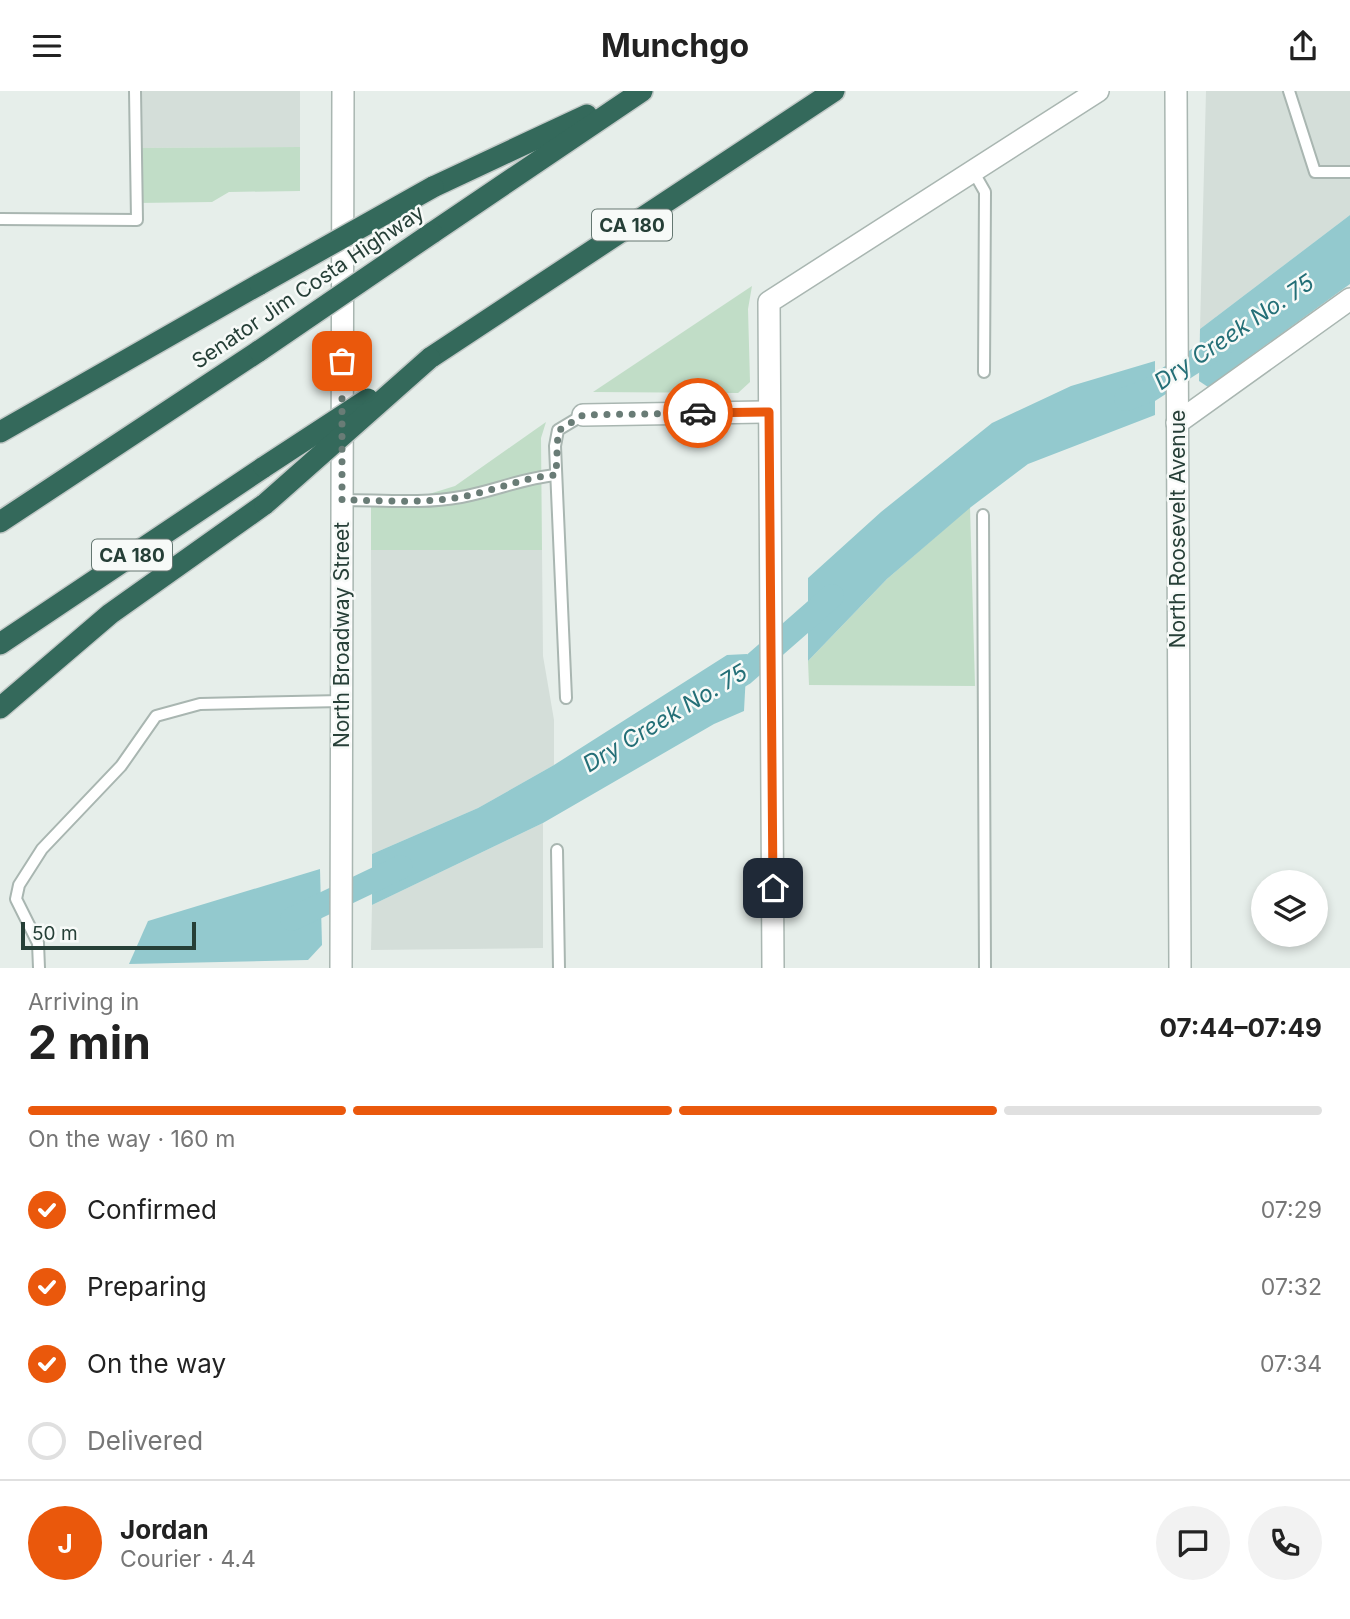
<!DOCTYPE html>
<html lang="en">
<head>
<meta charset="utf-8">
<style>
	:root { --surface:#fff; --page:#f2f2f2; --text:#222; --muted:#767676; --line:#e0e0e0; --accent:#ea580c }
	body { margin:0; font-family:Inter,sans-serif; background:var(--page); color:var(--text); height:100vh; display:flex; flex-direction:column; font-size:26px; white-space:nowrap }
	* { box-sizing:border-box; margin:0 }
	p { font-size:23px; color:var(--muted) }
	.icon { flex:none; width:38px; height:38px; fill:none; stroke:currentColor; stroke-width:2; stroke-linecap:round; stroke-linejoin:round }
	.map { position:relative; height:877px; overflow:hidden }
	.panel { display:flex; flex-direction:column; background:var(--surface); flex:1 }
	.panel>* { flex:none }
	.buttons { position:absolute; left:1251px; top:779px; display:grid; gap:14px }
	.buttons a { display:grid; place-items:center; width:77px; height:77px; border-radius:50%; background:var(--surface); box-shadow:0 4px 10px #0003; font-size:35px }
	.scale { position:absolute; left:21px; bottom:18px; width:175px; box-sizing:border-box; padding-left:7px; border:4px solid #263f37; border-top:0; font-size:19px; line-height:24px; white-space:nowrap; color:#263f37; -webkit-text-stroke:5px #f7faf8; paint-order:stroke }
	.pin { position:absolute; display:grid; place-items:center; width:60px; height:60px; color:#fff; margin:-30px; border-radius:14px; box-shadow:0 4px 10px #0006 }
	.courier { position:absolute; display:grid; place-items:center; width:70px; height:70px; margin:-35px; border:5px solid #ea580c; border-radius:50%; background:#fff; color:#222; box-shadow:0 2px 9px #0007 }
	.overview em { font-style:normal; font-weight:700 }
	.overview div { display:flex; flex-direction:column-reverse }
	.overview { display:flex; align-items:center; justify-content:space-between; height:119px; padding:0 28px }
	h1 { font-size:46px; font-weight:700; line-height:52px }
	.bar { display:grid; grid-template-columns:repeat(4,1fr); gap:10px 7px; align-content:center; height:84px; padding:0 28px }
	.bar i { height:9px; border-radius:5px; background:var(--line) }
	.bar .selected { background:var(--accent) }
	.bar p { grid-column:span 4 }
	.line { display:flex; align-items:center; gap:18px; padding:0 28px; border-top:2px solid var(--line) }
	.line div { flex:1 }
	.round { display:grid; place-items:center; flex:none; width:74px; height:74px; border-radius:37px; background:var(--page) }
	ol { padding:0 28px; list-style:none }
	li { display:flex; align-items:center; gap:21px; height:77px }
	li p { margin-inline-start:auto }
	li .icon { padding:7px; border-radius:50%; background:var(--accent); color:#fff; stroke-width:4 }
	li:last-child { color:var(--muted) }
	li i { width:38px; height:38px; border:4px solid var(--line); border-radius:50% }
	header { display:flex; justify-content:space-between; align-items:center; height:91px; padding:0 28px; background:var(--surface); font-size:32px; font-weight:700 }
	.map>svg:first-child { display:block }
	.built { fill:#d4ded9 }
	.green { fill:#c1ddc7 }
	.water { fill:#93c9ce }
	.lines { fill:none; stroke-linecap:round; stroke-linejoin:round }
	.canal { stroke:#93c9ce; stroke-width:24 }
	.service-casing { stroke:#a9b6b1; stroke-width:14 }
	.minor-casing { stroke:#a9b6b1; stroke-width:24 }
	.motorway-casing { stroke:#c2c9c7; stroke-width:24 }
	.service { stroke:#fff; stroke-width:10 }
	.minor { stroke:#fff; stroke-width:21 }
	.motorway { stroke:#34695b; stroke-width:21 }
	.motorway-bridge-casing { stroke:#c2c9c7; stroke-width:24; stroke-linecap:butt }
	.motorway-bridge { stroke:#34695b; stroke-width:21 }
	.done { stroke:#697c76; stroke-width:7; stroke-dasharray:0 12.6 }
	.route { stroke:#ea580c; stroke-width:9 }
	.labels { text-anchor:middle; stroke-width:5; stroke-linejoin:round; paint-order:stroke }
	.shield { fill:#f7faf8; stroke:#657771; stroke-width:2 }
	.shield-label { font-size:19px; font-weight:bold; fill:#263f37 }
	.street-label { font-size:21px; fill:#263f37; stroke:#f7faf8 }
	.water-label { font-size:23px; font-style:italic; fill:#246f77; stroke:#f7faf8 }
</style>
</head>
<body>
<header><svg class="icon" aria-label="menu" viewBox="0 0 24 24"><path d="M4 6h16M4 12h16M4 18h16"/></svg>Munchgo<svg class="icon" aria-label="share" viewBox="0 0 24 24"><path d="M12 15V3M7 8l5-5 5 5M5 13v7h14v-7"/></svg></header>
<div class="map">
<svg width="1350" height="877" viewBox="0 0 1350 877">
	<rect width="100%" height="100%" fill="#e6eeea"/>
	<!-- built -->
	<g class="built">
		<path d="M 137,0 L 300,0 L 300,56 L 137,57 Z"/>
		<path d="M 1206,0 L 1350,0 L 1350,124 L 1200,238 Z"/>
		<path d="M 371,459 L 542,459 L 543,565 L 554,629 L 554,674 L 478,717 L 372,763 Z"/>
		<path d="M 543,732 L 543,857 L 371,859 L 372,814 Z"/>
	</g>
	<!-- green -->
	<g class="green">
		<path d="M 300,56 L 300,100 L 229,101 L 212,111 L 137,112 L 137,57 Z"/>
		<path d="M 752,195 L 748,218 L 750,291 L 738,302 L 593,301 Z"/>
		<path d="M 546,331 L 541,347 L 542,459 L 371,459 L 371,404 L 429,403 L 455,395 Z"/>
		<path d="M 970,416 L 975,595 L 809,594 L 808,570 L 887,488 Z"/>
	</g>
	<!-- water -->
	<g class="water">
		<path d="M 1350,124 L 1350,193 L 1208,296 L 1199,290 L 1200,238 Z"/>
		<path d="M 1155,270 L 1155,324 L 1028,373 L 971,416 L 887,488 L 808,570 L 808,487 L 881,421 L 992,332 L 1071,295 Z"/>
		<path d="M 747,563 L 744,620 L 714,633 L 543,732 L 372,814 L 372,763 L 478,717 L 554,674 L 727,564 Z"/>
		<path d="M 320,778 L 322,854 L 308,869 L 129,873 L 148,830 Z"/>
	</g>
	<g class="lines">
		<!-- canal -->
		<g class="canal">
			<path d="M 1126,308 L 1150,299 L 1228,249"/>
			<path d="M 719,597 L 743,583 L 832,505"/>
			<path d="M 292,828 L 401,776"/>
		</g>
		<defs>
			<g id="service">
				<path d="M 1289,0 L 1315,81 L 1350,81"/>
				<path d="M 973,80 L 985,101 L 984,281"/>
				<path d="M 0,128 L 137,129 L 135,0"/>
				<path d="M 342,409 C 381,409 423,413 461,406 C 494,400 523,387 556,384"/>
				<path d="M 983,424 L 985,877"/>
				<path d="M 566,607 L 555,355 L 558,339 L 583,324"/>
				<path d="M 557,759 L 559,877"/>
				<path d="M 39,877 L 38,852 L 16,808 L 19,794 L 42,758 L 121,675 L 156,625 L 200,613 L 342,610"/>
			</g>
			<g id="minor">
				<path d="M 1176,0 L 1180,877"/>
				<path d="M 583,324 L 769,321"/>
				<path d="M 1177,332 L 1350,208"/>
				<path d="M 341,877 L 343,0"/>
				<path d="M 773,877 L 769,211 L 1098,0"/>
			</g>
			<g id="motorway">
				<path d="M 433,96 L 587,24"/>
				<path d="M 432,142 L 642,0"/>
				<path d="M 430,267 L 834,0"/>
				<path d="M 0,341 L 260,193"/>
				<path d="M 0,431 L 259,260"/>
				<path d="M 0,553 L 264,376"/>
				<path d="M 0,617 L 110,523 L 265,413"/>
			</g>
		</defs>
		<!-- service casing -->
		<use href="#service" class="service-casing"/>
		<!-- minor casing -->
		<use href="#minor" class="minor-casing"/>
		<!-- motorway casing -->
		<use href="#motorway" class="motorway-casing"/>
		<!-- service -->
		<use href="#service" class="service"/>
		<!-- minor -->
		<use href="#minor" class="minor"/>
		<!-- motorway -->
		<use href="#motorway" class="motorway"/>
		<defs>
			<g id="motorway-bridge">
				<path d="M 260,193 L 433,96"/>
				<path d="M 259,260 L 432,142"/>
				<path d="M 264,376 L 368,308"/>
				<path d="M 265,413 L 430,267"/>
			</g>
		</defs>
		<!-- motorway-bridge casing -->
		<use href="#motorway-bridge" class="motorway-bridge-casing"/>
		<!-- motorway-bridge -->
		<use href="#motorway-bridge" class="motorway-bridge"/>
	</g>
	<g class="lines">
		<!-- done -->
		<path class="done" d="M 342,270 L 342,409 C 381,409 423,413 461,406 C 494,400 523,386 556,384 L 558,340 L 583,324 L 698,322"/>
		<!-- route -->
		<path class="route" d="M 698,322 L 769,321 L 773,797"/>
	</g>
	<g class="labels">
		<!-- shield labels -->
		<g class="shield">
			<rect x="592" y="118.5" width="80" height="31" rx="5"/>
			<rect x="92" y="448.5" width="80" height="31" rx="5"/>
		</g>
		<g class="shield-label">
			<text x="632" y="141">CA 180</text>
			<text x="132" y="471">CA 180</text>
		</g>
		<!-- street labels -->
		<g class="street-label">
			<text transform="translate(308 196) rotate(-34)" y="7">Senator Jim Costa Highway</text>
			<text transform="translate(1178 438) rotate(-90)" y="7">North Roosevelt Avenue</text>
			<text transform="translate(342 544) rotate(-90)" y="7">North Broadway Street</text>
		</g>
		<!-- water labels -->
		<g class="water-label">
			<text transform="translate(1234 241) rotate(-34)" y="8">Dry Creek No. 75</text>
			<text transform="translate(665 627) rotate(-31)" y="8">Dry Creek No. 75</text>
		</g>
	</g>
</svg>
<div class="buttons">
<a><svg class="icon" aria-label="layers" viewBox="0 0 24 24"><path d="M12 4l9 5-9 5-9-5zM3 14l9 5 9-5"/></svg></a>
</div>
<div class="scale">50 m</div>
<div class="pin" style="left:342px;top:270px;background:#ea580c"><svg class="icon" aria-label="bag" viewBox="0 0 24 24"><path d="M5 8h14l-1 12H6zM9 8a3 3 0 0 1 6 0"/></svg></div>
<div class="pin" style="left:773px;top:797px;background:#1f2937"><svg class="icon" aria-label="home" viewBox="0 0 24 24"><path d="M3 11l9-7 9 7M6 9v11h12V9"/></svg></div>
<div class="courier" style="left:698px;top:322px"><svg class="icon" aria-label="car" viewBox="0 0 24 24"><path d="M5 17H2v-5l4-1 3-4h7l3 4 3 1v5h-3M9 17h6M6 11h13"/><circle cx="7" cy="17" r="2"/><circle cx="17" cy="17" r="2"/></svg></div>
</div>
<section class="panel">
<div class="overview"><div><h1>2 min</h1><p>Arriving in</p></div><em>07:44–07:49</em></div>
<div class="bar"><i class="selected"></i><i class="selected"></i><i class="selected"></i><i></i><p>On the way · 160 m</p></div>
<ol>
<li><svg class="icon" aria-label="check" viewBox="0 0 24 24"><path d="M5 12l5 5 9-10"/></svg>Confirmed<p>07:29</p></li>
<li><svg class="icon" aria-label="check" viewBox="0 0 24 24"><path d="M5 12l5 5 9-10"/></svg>Preparing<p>07:32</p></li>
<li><svg class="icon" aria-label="check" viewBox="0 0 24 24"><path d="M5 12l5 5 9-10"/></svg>On the way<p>07:34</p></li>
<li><i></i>Delivered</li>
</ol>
<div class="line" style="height:126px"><b class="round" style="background:var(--accent);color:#fff">J</b><div><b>Jordan</b><p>Courier · 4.4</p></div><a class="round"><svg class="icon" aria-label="chat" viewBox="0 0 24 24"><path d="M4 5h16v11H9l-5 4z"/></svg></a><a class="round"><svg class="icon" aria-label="phone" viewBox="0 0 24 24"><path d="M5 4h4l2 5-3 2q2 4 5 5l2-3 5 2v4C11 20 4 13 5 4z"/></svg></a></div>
</section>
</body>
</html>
